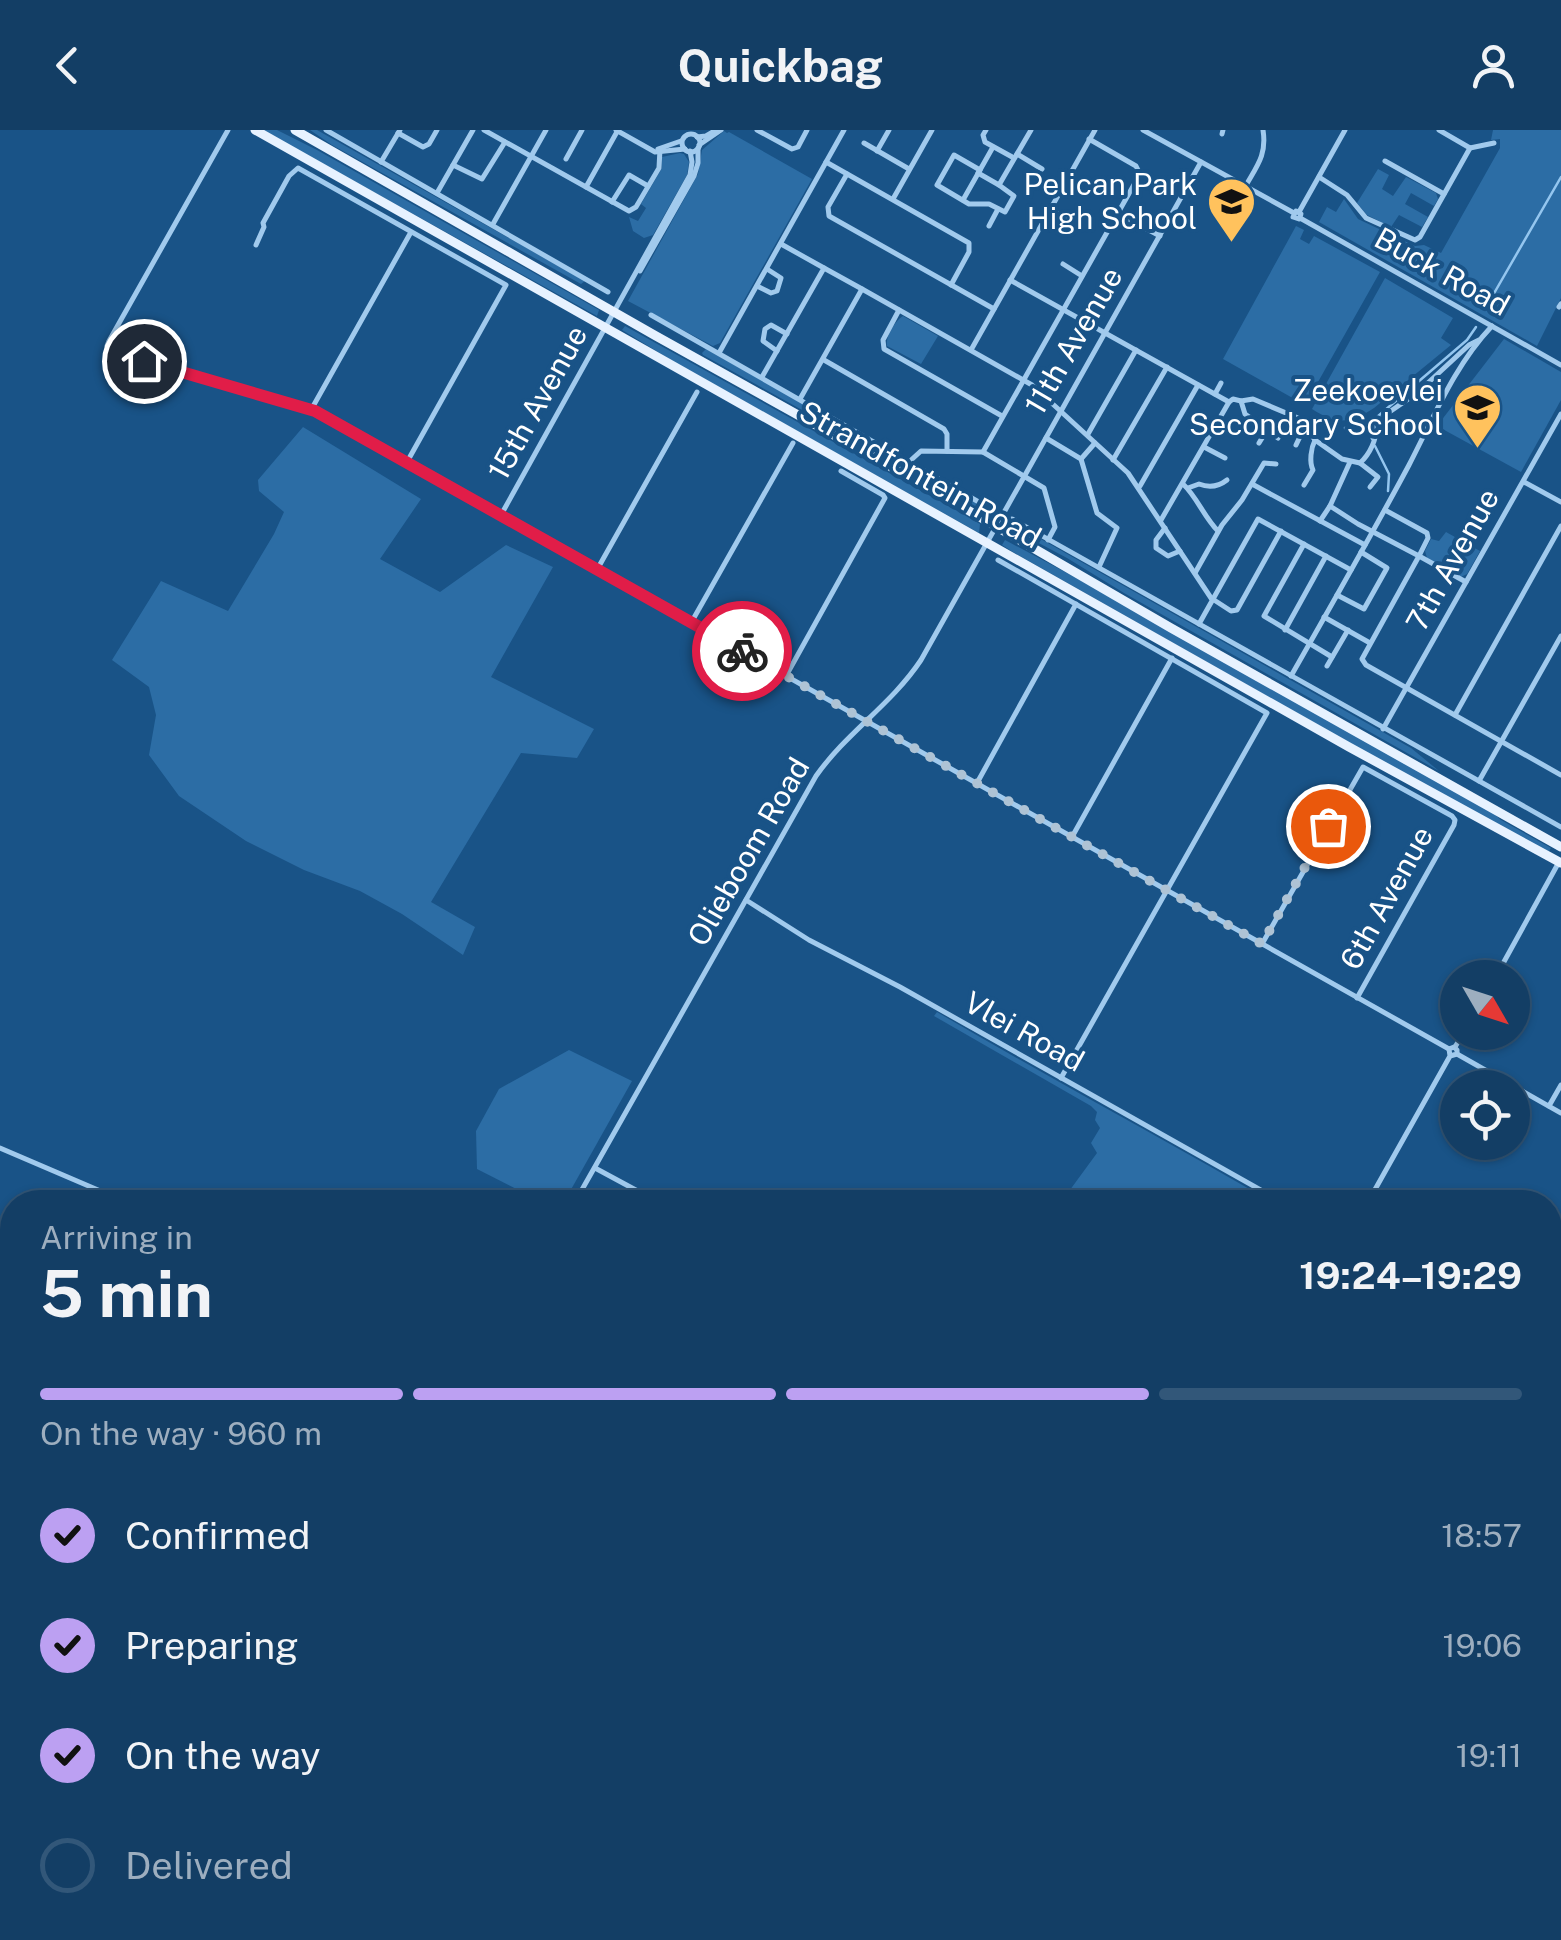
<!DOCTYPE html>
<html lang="en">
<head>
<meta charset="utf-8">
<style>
	:root { --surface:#133e65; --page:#1c456b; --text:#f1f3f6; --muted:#9daebf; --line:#325779; --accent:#bca0f2 }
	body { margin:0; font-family:"Public Sans",sans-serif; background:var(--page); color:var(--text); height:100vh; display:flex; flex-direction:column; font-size:38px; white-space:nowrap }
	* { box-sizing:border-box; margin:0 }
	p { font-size:32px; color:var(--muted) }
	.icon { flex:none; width:55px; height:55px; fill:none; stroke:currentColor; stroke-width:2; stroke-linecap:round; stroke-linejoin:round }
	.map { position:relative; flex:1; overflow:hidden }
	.sheet { position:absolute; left:0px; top:1060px; width:1562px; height:750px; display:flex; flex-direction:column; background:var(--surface); border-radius:40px 40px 0 0; box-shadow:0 2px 8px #0004,0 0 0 2px var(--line) }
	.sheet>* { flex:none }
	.needle { width:65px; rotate:129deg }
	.controls { position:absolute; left:1440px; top:830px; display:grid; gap:20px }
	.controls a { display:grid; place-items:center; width:90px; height:90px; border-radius:50%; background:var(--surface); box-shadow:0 2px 8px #0004,0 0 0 2px var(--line); font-size:50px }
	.pin { position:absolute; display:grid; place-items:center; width:85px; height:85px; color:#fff; margin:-42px; border:5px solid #fff; border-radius:50%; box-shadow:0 2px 10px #0007 }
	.courier { position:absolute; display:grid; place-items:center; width:100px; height:100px; margin:-50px; border:8px solid #e11d48; border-radius:50%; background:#fff; color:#222; box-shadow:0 2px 12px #0007 }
	.overview em { font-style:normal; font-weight:700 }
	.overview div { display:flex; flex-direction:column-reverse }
	.overview { display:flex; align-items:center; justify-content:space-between; height:170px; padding:0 40px }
	h1 { font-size:65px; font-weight:700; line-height:75px }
	.bar { display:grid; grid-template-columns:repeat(4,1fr); gap:15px 10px; align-content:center; height:120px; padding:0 40px }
	.bar i { height:12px; border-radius:8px; background:var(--line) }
	.bar .selected { background:var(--accent) }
	.bar p { grid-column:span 4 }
	ol { padding:0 40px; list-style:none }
	li { display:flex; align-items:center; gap:30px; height:110px }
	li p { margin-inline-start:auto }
	li .icon { padding:10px; border-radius:50%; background:var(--accent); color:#111; stroke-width:4 }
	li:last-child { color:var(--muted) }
	li i { width:55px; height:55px; border:5px solid var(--line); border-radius:50% }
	header { display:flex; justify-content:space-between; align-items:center; height:130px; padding:0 40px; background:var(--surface); font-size:45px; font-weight:700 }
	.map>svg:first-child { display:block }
	.green { fill:#2c6da5 }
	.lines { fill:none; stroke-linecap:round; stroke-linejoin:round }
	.stream { stroke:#94c6ef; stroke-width:2.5 }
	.minor { stroke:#a1caed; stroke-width:5 }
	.primary { stroke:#e7f2ff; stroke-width:9 }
	.done { stroke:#aec3d5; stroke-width:10; stroke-dasharray:0 18 }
	.route { stroke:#e11d48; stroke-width:12 }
	.labels { text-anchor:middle; stroke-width:8; stroke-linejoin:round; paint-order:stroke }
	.poi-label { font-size:30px; fill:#fff; stroke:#195387; text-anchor:end }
	.street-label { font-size:30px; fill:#fff; stroke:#195387 }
</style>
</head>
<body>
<header><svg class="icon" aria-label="back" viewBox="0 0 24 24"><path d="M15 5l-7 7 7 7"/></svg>Quickbag<svg class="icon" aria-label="person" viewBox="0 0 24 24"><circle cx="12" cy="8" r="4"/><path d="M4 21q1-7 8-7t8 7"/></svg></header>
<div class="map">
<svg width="1561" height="1810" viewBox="0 0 1561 1810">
	<rect width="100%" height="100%" fill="#195387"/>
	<!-- green -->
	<g class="green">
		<path d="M 262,0 L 277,0 L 317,20 L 599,180 L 597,186 Z"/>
		<path d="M 310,0 L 317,0 L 585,151 L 581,154 L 332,15 Z"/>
		<path d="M 1493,0 L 1561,0 L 1561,168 L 1537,216 L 1319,92 L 1327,77 L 1336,82 L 1344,69 L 1358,89 L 1415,116 L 1424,115 L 1441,123 L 1500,18 L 1500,9 L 1491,10 Z"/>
		<path d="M 724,1 L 727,3 L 729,2 L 812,49 L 720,213 L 713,216 L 628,171 L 698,44 L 702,20 Z"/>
		<path d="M 680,23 L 684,24 L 689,32 L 687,45 L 653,105 L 644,108 L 633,101 L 629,87 L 638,91 L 646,78 L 641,74 L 662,38 L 662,27 Z"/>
		<path d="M 1378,39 L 1389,45 L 1382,59 L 1393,66 L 1406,47 L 1436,63 L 1438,69 L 1434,76 L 1411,63 L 1405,74 L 1428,87 L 1422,97 L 1399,85 L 1391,97 L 1367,85 L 1357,73 Z"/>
		<path d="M 1296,96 L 1304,100 L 1300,109 L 1309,114 L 1314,106 L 1380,142 L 1305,275 L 1223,229 Z"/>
		<path d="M 1385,148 L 1453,188 L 1441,208 L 1451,215 L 1374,278 C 1349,294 1337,295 1312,279 Z"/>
		<path d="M 903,186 L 938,206 L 921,234 L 887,216 C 885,207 895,191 903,186 Z"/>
		<path d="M 625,196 L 952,378 L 980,394 L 979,403 L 676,233 L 622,200 Z"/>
		<path d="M 1504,209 L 1561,242 L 1561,270 L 1521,342 L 1437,296 Z"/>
		<path d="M 706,219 L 995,382 L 992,384 L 986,382 L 703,225 L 702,223 Z"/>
		<path d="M 303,297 L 421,369 L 380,429 L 440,462 L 506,415 L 553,437 L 491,547 L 594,599 L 577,628 L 521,623 L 431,772 L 475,797 L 463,825 L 402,784 L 360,761 L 304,740 L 246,711 L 179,666 L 149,625 L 156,585 L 149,557 L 112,530 L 161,451 L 228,481 L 274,404 L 284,382 L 259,361 L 258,350 Z"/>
		<path d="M 1014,394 L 1018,396 L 1018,401 L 1027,406 L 1032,404 L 1069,425 L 1411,618 L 1439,641 L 1124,463 L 1067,428 L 1012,399 Z"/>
		<path d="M 1446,402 L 1480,421 L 1467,444 L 1461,447 L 1427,428 L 1425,421 L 1431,409 L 1439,411 Z"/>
		<path d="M 1005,410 L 1067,443 L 1486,677 L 1501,690 L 1551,718 L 1549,721 L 1544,720 L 1355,616 L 1013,422 L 1002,415 Z"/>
		<path d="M 937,882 C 1048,947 1161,1008 1272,1072 L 1079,1072 L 1067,1064 L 1097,1023 L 1091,1013 L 1100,998 L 1095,990 L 1097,982 L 1091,976 L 934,886 Z"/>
		<path d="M 569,920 L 632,951 L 564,1072 L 542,1072 L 477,1039 L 476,1001 L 499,959 Z"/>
	</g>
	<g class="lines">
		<!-- stream -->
		<g class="stream">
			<path d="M 1485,179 L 1561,47"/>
			<path d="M 1367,293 L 1372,309"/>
			<path d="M 1345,298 L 1377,287 L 1467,210 L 1476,197"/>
			<path d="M 1375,316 L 1389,344 L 1388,361"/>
		</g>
		<!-- minor -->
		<g class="minor">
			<path d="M 228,0 L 109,211 L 107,216 L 109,219 L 315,281 L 1449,919"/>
			<path d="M 326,0 L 608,162"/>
			<path d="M 484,0 L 629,81 L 636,77 L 659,38 L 660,19"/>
			<path d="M 616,0 L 655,22 L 685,19"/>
			<path d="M 757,0 L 792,19 L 798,17 L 807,0"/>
			<path d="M 986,0 L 983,5 L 985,12 L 1014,28"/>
			<path d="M 1143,0 L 1294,83"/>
			<path d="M 1439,0 L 1470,18 L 1494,13"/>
			<path d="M 398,3 L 423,17 L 429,14 L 437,0"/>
			<path d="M 1222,4 L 1223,0"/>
			<circle cx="691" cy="13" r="9"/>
			<path d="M 697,7 L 706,6 L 716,0"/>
			<path d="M 864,13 L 909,39"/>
			<path d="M 699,15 L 721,0"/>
			<path d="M 658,19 L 681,11"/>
			<path d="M 877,21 L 889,0"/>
			<path d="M 1017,24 L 1042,39"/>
			<path d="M 566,29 L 582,0"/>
			<path d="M 1385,31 L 1444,64"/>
			<path d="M 381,32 L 400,0"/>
			<path d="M 826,32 L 969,113 L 969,122 L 951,155"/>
			<path d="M 453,35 L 482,49 L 505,12"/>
			<path d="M 980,40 L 954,25 L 937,55 L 969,74 L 989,74 L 1005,82 L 1014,66 L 999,55"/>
			<path d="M 978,43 L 999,55 L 1031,0"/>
			<path d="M 847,44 L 828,77 L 829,86 L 994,179"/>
			<path d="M 1319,47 L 1347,65 L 1366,88 L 1415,110 L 1420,107 L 1470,18"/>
			<path d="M 586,57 L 618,0"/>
			<path d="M 1245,57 C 1257,36 1267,25 1263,0"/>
			<path d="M 437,63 L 473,0"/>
			<path d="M 893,69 L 932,0"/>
			<path d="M 963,70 L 993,17"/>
			<path d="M 612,72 L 629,45 L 648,56"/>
			<path d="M 1050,79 L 1070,91"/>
			<path d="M 1296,81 L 1301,84 L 1299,89 L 1293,87 Z"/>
			<path d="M 1299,82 L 1345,0"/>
			<path d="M 1119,84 L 1160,106"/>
			<path d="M 1300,88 L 1561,235"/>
			<path d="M 493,94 L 546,0"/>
			<path d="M 989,96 L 998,79"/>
			<path d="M 256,115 L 264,97 L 263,93 L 289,46 L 298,38 L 506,155 L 407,332"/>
			<path d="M 1063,134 L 1082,146"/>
			<path d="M 824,138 L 862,159"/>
			<path d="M 640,141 L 694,46 L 698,33 L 698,18"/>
			<path d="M 1010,150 L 1229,272"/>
			<path d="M 757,156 L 771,163 L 777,161 L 781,148 L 767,139"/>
			<path d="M 1559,177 L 1561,174"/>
			<path d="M 899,180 L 883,210 L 884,219 L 1002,286"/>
			<path d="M 651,185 L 991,379"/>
			<path d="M 971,220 L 1095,0"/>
			<path d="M 777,221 L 763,211 L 765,199 L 771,195 L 787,204"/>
			<path d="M 719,223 L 844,0"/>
			<path d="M 824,230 L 944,299 L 947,304 L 947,321"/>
			<path d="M 762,247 L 824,138 L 781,114"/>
			<path d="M 1215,264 L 1221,253"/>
			<path d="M 800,269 L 862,159 L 1032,255 L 1128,343 L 1211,468 L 1231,481 L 1237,480 L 1281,401"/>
			<path d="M 1241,271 L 1245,284 L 1278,308"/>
			<path d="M 1229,272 L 1233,269 L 1241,271 L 1253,269 L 1298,288 L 1315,310 L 1342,329 L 1360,333 C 1370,324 1377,309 1376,296 L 1385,285 L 1417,263 L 1469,215 L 1479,210"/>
			<path d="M 311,280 L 411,102"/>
			<path d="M 1088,304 L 1136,220"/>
			<path d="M 1046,308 L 1081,329 L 1097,383 L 1117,398 L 1099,437"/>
			<path d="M 1259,313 L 1267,300"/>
			<path d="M 1296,315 L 1305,296"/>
			<path d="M 1204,317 L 1225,328"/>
			<path d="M 983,322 L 1140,44 L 1136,36 L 1089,9"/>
			<path d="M 1081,329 L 1095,313"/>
			<path d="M 1113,330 L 1167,237"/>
			<path d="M 910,331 L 921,321 L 983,322 L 1044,358 L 1055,397 L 1048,410"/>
			<path d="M 1360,333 L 1378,347 L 1370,357"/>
			<path d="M 1524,352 L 1561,372"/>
			<path d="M 1183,354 C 1197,367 1204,387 1218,401"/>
			<path d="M 1252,354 L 1365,415"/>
			<path d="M 1304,355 L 1313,340 C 1309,332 1311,318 1315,310"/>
			<path d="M 1140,356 L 1198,255"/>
			<path d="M 1188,358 L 1199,354 C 1209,358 1218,357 1227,350"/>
			<path d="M 1330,376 L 1358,394 L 1419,426 L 1428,408 L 1427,403 L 1385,380"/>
			<path d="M 501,385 L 690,45 L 692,32 L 690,21"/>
			<path d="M 1012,389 L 1561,697"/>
			<path d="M 1161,390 L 1229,272"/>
			<path d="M 1320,391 L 1330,376 L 1350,332"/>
			<path d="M 1165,398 L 1156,410 L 1156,418 L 1168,426 L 1180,421"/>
			<path d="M 1304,414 L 1264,486 L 1332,527"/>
			<path d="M 998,430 L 1267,583 L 1061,948"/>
			<path d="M 598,438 L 697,262"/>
			<path d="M 1195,443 L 1222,395 L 1242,370 L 1264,333 L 1276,334"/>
			<path d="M 1466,452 L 1419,426 L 1362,529 L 1366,535 L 1561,645"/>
			<path d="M 1337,465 L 1364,479 L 1387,438 L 1361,422"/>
			<path d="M 1324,487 L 1370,513"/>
			<path d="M 691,493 L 793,313"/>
			<path d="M 1199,494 L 1258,389 L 1351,440"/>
			<path d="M 1285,500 L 1326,426"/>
			<path d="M 1327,536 L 1348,500"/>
			<path d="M 786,546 L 885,368 L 883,365 L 841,341"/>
			<path d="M 1291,546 C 1331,476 1371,406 1409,335 C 1434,287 1454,236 1492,196"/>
			<path d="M 1455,585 L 1561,396"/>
			<path d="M 1383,599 L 1561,284"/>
			<path d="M 1479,651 L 1561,506"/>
			<path d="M 977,653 L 1076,474"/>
			<path d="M 1072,707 L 1172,528"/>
			<path d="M 746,770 L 809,810 L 900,857 L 1282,1072"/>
			<path d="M 1262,814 L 1363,637 L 1452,686 L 1455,690 L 1454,695 L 1357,868"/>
			<path d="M 1495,848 L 1559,732"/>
			<path d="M 1455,917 L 1464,902"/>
			<path d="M 1457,924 L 1561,983"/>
			<path d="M 1549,976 L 1561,955"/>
			<path d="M 0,1018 L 126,1072"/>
			<path d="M 595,1038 L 658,1072"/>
			<path d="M 575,1072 L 816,646 C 847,602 891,575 921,530 L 1201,32"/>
			<path d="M 1368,1072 L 1450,926 L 1457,924 L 1457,920 L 1454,917 L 1449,919 L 1450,926"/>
			<path d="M 1550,1226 L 1561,1232"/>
			<path d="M 1550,1303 L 1561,1284"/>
			<path d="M 0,1434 L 12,1439"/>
			<path d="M 0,1502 L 12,1482"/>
			<path d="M 0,1531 L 12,1539"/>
			<path d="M 1550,1576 L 1561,1582"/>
			<path d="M 715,1798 L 737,1810"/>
			<path d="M 1199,1798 L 1222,1810"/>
			<path d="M 171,1810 L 175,1798"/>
			<path d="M 953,1810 L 960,1798"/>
			<path d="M 1266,1810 L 1273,1798"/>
		</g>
		<!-- primary -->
		<g class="primary">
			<path d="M 255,0 L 1349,617 L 1561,733"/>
			<path d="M 295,0 L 656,206 L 947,368 L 1171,498 L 1561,717"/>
		</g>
	</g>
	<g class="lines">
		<!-- done -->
		<path class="done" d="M 742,521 L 1262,814 L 1328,696"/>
		<!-- route -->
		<path class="route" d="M 144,231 L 315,281 L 742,521"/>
	</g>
	<!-- icons -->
	<defs>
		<symbol id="school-pin" viewBox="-11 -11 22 30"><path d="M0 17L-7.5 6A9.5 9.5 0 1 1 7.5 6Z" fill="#ffc25d" stroke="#195387"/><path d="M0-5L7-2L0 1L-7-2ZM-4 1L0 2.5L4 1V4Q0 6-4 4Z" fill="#111"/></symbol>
	</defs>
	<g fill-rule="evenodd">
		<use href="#school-pin" x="1204" y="44" width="55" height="75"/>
		<use href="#school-pin" x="1450" y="250" width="55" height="75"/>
	</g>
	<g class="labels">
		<!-- poi labels -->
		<g class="poi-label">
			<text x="1197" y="65">Pelican Park<tspan x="1197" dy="34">High School</tspan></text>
			<text x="1443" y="271">Zeekoevlei<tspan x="1443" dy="34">Secondary School</tspan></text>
		</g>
		<!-- street labels -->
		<g class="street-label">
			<text transform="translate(1442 142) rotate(29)" y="10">Buck Road</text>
			<text transform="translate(1074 211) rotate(-60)" y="10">11th Avenue</text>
			<text transform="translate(538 273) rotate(-61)" y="10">15th Avenue</text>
			<text transform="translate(920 345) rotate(29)" y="10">Strandfontein Road</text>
			<text transform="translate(1453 430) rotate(-61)" y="10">7th Avenue</text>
			<text transform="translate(749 722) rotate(-60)" y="10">Olieboom Road</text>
			<text transform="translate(1387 768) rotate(-61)" y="10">6th Avenue</text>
			<text transform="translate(1024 902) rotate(29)" y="10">Vlei Road</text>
		</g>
	</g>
</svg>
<div class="controls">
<a><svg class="needle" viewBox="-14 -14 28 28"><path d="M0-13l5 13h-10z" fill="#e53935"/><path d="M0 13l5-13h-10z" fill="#9daebf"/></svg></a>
<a><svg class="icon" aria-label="locate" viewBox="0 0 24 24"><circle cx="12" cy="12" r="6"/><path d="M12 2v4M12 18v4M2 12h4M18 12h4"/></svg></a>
</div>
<div class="pin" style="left:1328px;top:696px;background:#ea580c"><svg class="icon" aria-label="bag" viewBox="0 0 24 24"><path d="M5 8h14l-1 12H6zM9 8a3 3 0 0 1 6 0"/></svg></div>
<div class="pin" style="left:144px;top:231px;background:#1f2937"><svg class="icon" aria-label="home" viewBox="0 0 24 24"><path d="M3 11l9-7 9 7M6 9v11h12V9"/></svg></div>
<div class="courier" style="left:742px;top:521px"><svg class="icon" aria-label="bike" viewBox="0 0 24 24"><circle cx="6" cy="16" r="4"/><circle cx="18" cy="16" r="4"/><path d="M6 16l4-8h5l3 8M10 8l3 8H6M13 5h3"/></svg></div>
<section class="sheet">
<div class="overview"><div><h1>5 min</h1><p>Arriving in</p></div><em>19:24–19:29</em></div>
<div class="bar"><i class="selected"></i><i class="selected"></i><i class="selected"></i><i></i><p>On the way · 960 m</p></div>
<ol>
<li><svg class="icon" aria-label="check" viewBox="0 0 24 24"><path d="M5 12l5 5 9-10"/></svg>Confirmed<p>18:57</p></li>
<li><svg class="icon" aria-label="check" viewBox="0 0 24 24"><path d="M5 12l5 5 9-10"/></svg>Preparing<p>19:06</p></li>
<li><svg class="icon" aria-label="check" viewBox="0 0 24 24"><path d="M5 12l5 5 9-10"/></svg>On the way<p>19:11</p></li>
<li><i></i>Delivered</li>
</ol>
</section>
</div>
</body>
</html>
